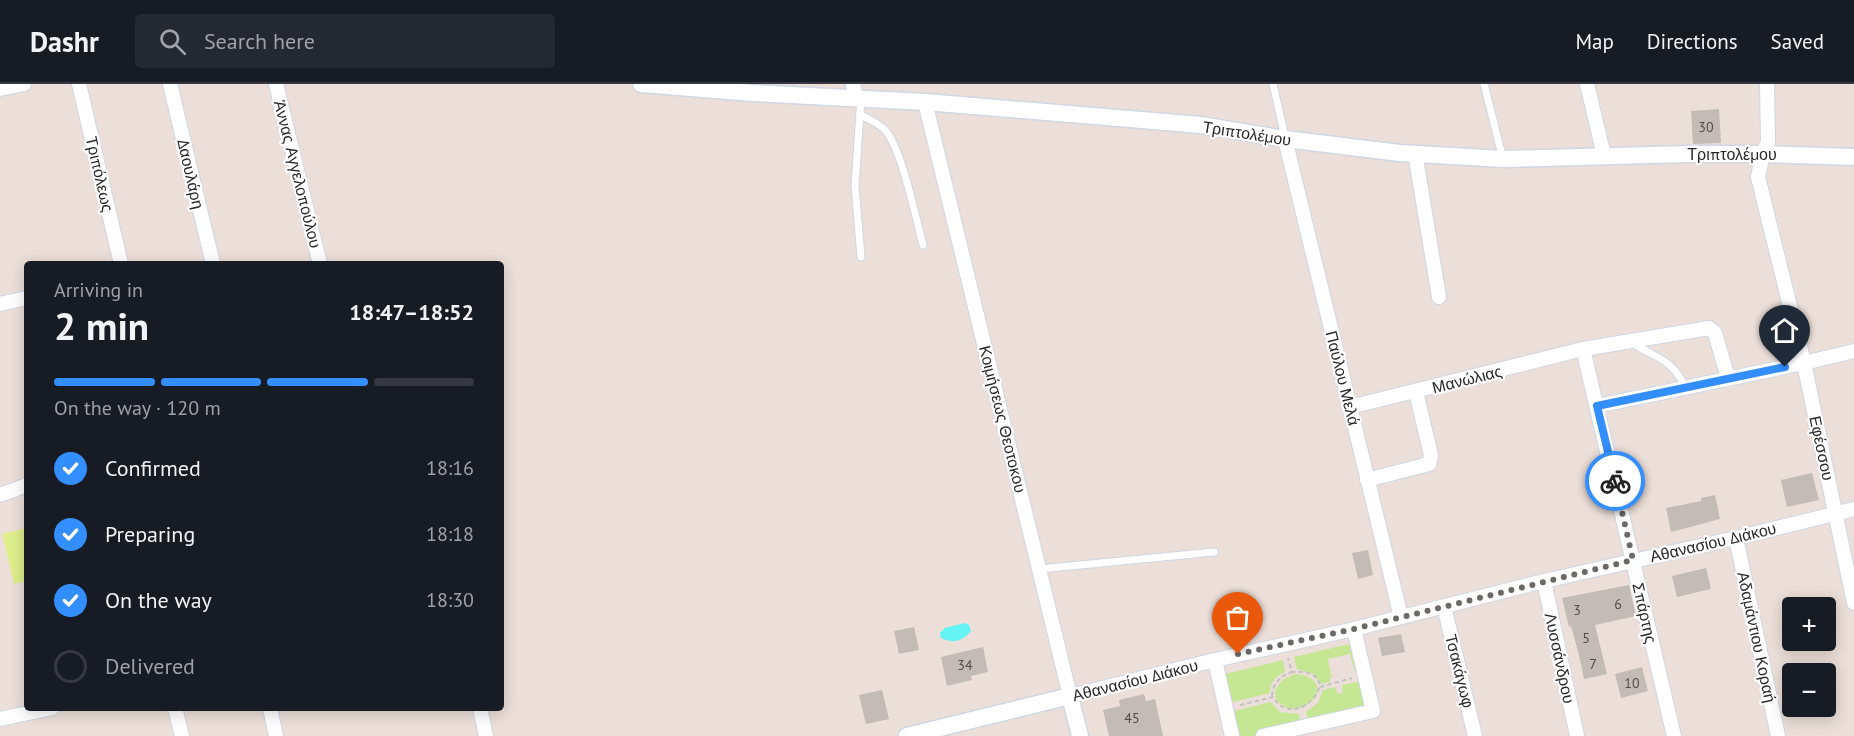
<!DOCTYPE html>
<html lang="en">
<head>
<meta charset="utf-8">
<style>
	:root { --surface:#171b24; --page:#242831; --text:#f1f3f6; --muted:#9ea1a6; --line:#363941; --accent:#338eff }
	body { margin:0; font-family:"PT Sans",sans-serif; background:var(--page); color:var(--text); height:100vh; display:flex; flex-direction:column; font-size:22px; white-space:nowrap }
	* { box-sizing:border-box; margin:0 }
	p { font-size:20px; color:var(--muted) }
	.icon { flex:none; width:33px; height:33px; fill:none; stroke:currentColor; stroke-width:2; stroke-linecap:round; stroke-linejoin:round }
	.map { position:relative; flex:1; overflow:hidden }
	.drawer { position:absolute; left:24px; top:177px; width:480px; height:450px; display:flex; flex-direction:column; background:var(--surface); border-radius:6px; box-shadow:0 3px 15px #0003 }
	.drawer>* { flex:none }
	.fabs { position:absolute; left:1782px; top:513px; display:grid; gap:12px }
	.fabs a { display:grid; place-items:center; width:54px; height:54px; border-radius:6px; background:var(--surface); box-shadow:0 3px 15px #0003; font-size:30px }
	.pin { position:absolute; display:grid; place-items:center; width:51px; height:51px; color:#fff; margin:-62px -26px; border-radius:50% 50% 50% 0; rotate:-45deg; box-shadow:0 0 6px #0007 }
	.pin .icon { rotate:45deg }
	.courier { position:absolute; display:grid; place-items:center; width:60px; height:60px; margin:-30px; border:4px solid #338eff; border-radius:50%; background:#fff; color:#222; box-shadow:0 2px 8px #0007 }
	.head em { font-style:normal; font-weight:700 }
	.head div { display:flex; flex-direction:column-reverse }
	.head { display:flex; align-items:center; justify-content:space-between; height:102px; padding:0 30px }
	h1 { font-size:39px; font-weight:700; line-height:45px }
	.bar { display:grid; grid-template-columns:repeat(4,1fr); gap:9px 6px; align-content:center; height:72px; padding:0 30px }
	.bar i { height:8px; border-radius:4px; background:var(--line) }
	.bar .current { background:var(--accent) }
	.bar p { grid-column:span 4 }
	ol { padding:0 30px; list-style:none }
	li { display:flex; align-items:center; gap:18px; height:66px }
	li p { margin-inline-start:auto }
	li .icon { padding:6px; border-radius:50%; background:var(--accent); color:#fff; stroke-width:4 }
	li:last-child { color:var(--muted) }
	li i { width:33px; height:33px; border:3px solid var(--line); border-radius:50% }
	header { display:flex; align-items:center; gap:36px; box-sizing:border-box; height:84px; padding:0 30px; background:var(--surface); border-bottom:2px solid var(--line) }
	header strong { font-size:28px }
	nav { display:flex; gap:33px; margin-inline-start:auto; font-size:21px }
	.search { width:420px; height:54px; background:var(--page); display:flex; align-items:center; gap:15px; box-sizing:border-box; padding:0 21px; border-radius:6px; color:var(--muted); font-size:22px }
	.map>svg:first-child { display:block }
	.green { fill:#c5e692 }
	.pitch { fill:#deee8d }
	.water { fill:#65f4f5 }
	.building { fill:#c3bbb5 }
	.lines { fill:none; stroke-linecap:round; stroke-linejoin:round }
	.service-casing { stroke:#ced7e3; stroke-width:9 }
	.minor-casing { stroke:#ced7e3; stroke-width:16 }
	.tertiary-casing { stroke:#ced7e3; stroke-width:19 }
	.path { stroke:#c3c3c3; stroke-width:2; stroke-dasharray:4.5 3; stroke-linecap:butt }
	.service { stroke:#fff; stroke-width:7 }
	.minor { stroke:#fff; stroke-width:14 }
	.tertiary { stroke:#fff; stroke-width:16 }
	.done { stroke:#6d6866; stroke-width:6; stroke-dasharray:0 10.8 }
	.route { stroke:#338eff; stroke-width:8 }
	.labels { text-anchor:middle; stroke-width:4.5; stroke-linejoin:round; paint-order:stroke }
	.number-label { font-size:14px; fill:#4f4d4b }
	.street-label { font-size:16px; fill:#282828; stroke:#fff }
</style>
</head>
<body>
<header>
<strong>Dashr</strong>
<div class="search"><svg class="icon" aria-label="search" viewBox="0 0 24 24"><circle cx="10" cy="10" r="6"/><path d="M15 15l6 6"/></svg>Search here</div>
<nav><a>Map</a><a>Directions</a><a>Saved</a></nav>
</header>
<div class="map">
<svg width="1854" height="652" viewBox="0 0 1854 652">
	<rect width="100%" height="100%" fill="#ecdfd9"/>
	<!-- green -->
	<g class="green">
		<path d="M 1354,559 L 1361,586 L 1355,588 L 1350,570 L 1328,575 L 1332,594 L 1330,594 L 1330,598 L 1321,600 L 1314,590 L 1297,585 L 1294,573 Z"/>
		<path d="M 1283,576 L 1285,588 C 1276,592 1270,598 1270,609 L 1232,618 L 1225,590 Z"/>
		<path d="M 1295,590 C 1331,592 1319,626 1289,625 L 1276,617 L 1275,606 L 1282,596 Z"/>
		<path d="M 1363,597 L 1370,624 L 1309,639 L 1306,628 L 1318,619 L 1323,606 L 1335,603 L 1338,610 L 1343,609 L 1342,601 Z"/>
		<path d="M 1271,618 L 1280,628 L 1299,630 L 1301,641 L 1253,652 L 1240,652 L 1234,627 Z"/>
	</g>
	<!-- pitch -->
	<path class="pitch" d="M 26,444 L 27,497 L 14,500 L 2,450 Z"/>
	<!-- water -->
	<path class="water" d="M 965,539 L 969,541 L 971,547 C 963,557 953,560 941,554 L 940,549 L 945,544 Z"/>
	<!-- building -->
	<g class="building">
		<path d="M 1719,25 L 1721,59 L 1693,60 L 1691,27 Z"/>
		<path d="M 1812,389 L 1819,416 L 1787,423 L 1781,396 Z"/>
		<path d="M 1715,411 L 1720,435 L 1671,448 L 1666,424 L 1701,417 L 1701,414 Z"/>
		<path d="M 1368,466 L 1373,491 L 1358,495 L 1352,469 Z"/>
		<path d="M 1706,484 L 1711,505 L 1677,513 L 1672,492 Z"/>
		<path d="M 1629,501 L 1636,532 L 1595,541 L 1607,590 L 1584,595 L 1579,571 L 1571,542 L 1569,543 L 1562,514 Z"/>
		<path d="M 914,543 L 919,566 L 899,570 L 894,547 Z"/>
		<path d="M 1401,550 L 1405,568 L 1382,572 L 1378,554 Z"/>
		<path d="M 983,563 L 988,588 L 971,592 L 972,596 L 947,602 L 941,573 Z"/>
		<path d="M 1642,583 L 1648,607 L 1621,614 L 1615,590 Z"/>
		<path d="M 882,606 L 889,635 L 866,640 L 859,611 Z"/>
		<path d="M 1144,610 L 1146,617 L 1155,615 L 1163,652 L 1109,652 L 1103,626 L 1120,622 L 1119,616 Z"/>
	</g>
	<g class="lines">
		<defs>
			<g id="service">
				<path d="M 1273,0 L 1285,53"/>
				<path d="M 1484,0 L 1503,75"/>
				<path d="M 860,30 C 867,35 878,39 884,45 C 901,61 916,135 923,161"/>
				<path d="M 861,173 L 855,102 L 861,14"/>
				<path d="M 1631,258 C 1656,275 1671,273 1685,303"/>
				<path d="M 1039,485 L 1214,468"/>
			</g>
			<g id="minor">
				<path d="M 79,0 L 121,180"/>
				<path d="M 170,0 L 213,180"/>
				<path d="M 276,0 L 320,180"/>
				<path d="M 853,0 L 856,14"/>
				<path d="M 1587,0 L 1604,72"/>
				<path d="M 1767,0 L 1768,58 L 1763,70 L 1758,93 L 1804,279 L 1854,519"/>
				<path d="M 0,5 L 24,0"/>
				<path d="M 925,18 L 1070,612 L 1215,576 L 1354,545 L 1544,497 L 1736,454 L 1854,425"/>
				<path d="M 1285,55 L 1401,533"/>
				<path d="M 1415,69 L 1439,213"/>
				<path d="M 0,220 L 27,214"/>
				<path d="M 1583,265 L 1674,652"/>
				<path d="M 1597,322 L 1804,279 L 1854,267"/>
				<path d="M 1350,323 L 1583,265 L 1709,244 L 1715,249 L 1728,294"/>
				<path d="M 1367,396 L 1429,380 L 1431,371 L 1416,308"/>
				<path d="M 0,411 L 27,401"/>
				<path d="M 1736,454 L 1778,652"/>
				<path d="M 1544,497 L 1577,652"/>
				<path d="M 1444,522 L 1475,652"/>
				<path d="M 1215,576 L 1232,652"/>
				<path d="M 175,624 L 182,652"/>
				<path d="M 270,624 L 276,652"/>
				<path d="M 480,624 L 486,652"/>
				<path d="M 0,635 L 52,624"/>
				<path d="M 1263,652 L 1373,627 L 1354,545"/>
			</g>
			<g id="tertiary">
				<path d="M 641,0 L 753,9 L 925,18 L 1201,41 L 1285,55 L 1400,69 L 1503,75 L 1687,70 L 1763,70 L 1854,73"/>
				<path d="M 907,652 L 1070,612 L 1080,652"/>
			</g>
		</defs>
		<!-- service casing -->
		<use href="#service" class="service-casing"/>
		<!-- minor casing -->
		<use href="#minor" class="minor-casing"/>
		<!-- tertiary casing -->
		<use href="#tertiary" class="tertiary-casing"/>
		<!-- path -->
		<g class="path">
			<path d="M 1320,603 L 1352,594"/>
			<path d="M 1272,612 C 1273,599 1280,592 1292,588"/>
			<path d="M 1240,621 L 1273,613 C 1296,652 1353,584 1292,588 L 1288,574"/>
		</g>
		<!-- service -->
		<use href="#service" class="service"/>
		<!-- minor -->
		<use href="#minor" class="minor"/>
		<!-- tertiary -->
		<use href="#tertiary" class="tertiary"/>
	</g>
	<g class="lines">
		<!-- done -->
		<path class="done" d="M 1238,570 L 1354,545 L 1633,476 L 1615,397"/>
		<!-- route -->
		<path class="route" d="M 1615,397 L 1597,322 L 1785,283"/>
	</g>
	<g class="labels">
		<!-- number labels -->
		<g class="number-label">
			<text x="1706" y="48">30</text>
			<text x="1618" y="525">6</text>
			<text x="1577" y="531">3</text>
			<text x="1586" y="559">5</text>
			<text x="1593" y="585">7</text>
			<text x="965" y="586">34</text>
			<text x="1632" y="604">10</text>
			<text x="1132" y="639">45</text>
		</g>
		<!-- street labels -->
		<g class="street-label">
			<text transform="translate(1247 49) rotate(9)" y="6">Τριπτολέμου</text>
			<text x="1732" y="76">Τριπτολέμου</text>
			<text transform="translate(100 90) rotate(77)" y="6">Τριπόλεως</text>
			<text transform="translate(191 90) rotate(77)" y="6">Δαουλάρη</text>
			<text transform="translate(298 90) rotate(76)" y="6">Άννας Αγγελοπούλου</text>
			<text transform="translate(1343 294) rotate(76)" y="6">Παύλου Μελά</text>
			<text transform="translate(1467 295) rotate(-14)" y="6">Μανώλιας</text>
			<text transform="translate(1003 335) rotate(76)" y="6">Κοιμήσεως Θεοτοκου</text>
			<text transform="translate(1822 364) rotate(78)" y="6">Εφέσσου</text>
			<text transform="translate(1713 458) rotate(-13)" y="6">Αθανασίου Διάκου</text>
			<text transform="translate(1645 529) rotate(77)" y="6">Σπάρτης</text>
			<text transform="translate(1757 553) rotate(78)" y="6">Αδαμάντιου Κοραή</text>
			<text transform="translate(1560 574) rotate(78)" y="6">Λυσσάνδρου</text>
			<text transform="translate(1460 587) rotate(76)" y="6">Τσακάγωφ</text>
			<text transform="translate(1135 596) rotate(-14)" y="6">Αθανασίου Διάκου</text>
		</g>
	</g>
</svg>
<div class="fabs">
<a>+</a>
<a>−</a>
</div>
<div class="pin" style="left:1238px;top:570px;background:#ea580c"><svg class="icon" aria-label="bag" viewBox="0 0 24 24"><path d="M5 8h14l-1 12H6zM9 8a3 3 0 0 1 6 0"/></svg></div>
<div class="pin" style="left:1785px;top:283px;background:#1f2937"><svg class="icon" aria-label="home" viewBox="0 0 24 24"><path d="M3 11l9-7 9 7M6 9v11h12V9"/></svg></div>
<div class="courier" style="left:1615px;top:397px"><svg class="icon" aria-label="bike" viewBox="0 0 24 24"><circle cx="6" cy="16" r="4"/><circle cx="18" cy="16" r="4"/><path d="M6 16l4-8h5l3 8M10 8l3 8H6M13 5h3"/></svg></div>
<section class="drawer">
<div class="head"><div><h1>2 min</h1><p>Arriving in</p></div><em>18:47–18:52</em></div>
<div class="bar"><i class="current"></i><i class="current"></i><i class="current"></i><i></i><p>On the way · 120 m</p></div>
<ol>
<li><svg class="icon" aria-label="check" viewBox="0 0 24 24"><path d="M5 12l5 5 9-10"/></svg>Confirmed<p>18:16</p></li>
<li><svg class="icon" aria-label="check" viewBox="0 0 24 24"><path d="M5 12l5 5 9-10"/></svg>Preparing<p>18:18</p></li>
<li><svg class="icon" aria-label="check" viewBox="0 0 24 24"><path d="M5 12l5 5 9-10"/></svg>On the way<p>18:30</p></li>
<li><i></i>Delivered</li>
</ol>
</section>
</div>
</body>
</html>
